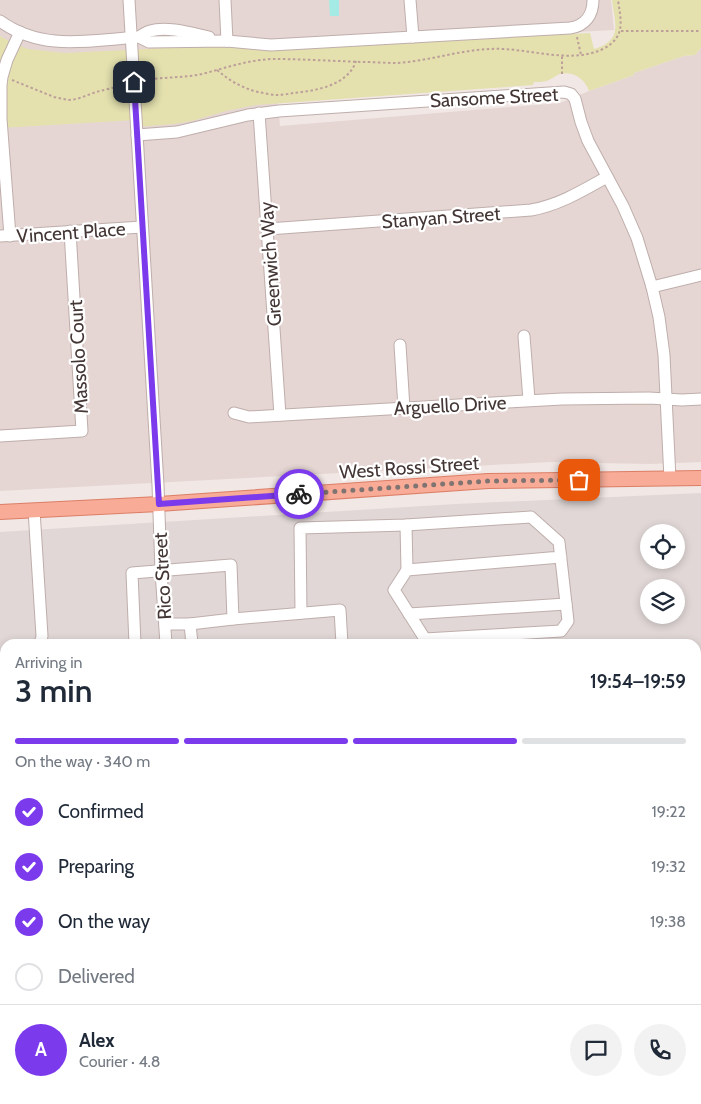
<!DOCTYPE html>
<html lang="en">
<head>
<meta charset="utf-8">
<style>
	:root { --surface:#fff; --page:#f2f2f3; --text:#1f2937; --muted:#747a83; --line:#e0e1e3; --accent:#7c3aed }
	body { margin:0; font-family:Cabin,sans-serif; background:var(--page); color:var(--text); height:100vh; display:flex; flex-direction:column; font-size:19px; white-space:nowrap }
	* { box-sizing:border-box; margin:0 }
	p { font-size:16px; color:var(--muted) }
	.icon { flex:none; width:28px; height:28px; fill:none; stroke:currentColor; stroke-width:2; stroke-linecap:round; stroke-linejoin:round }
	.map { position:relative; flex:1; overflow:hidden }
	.details { position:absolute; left:0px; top:639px; width:701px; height:466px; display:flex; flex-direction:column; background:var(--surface); border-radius:15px 15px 0 0; box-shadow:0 2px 8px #0003 }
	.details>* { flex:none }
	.tools { position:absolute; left:640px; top:524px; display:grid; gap:10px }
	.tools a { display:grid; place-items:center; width:45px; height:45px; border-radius:50%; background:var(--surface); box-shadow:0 2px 8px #0003; font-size:25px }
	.pin { position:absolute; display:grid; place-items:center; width:42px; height:42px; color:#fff; margin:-21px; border-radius:10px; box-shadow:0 2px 8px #0006 }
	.courier { position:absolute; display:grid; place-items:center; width:50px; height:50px; margin:-25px; border:4px solid #7c3aed; border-radius:50%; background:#fff; color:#222; box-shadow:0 1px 6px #0007 }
	.overview em { font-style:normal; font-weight:600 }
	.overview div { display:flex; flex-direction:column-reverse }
	.overview { display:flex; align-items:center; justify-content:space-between; height:85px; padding:0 15px }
	h1 { font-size:32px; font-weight:600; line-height:38px }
	.bar { display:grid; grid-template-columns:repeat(4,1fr); gap:8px 5px; align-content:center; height:60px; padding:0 15px }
	.bar i { height:6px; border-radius:4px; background:var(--line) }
	.bar .on { background:var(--accent) }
	.bar p { grid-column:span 4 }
	.line { display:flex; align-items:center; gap:12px; padding:0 15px; border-top:1px solid var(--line) }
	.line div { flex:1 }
	.round { display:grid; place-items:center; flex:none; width:52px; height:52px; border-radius:26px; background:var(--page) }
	ol { padding:0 15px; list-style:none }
	li { display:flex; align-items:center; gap:15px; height:55px }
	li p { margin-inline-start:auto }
	li .icon { padding:5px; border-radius:50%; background:var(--accent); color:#fff; stroke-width:4 }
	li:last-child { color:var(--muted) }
	li i { width:28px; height:28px; border:2px solid var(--line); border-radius:50% }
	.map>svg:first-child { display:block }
	.residential { fill:#e5d6d3 }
	.commercial { fill:#f2d2d0 }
	.industrial { fill:#e0d7d6; fill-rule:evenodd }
	.green { fill:#e4e1af }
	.water { fill:#a3ebe4 }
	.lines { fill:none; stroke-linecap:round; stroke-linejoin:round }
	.stream { stroke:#a3ebe4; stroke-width:3 }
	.minor-casing { stroke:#bfaeab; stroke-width:13 }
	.major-casing { stroke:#dc7e67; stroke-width:16 }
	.path { stroke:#bd9f9a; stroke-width:2; stroke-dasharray:2.5 2.5; stroke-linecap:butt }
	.minor { stroke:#fff; stroke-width:11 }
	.major { stroke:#f8ab96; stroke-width:14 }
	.rail-casing { stroke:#949494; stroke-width:5 }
	.rail { stroke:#fff; stroke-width:3; stroke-dasharray:9; stroke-linecap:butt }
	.done { stroke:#807472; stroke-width:5; stroke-dasharray:0 9 }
	.route { stroke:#7c3aed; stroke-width:6 }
	.labels { text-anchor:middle; stroke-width:4.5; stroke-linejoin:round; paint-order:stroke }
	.street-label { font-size:19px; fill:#433635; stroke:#fff }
</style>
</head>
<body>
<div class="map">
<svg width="701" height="1104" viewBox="0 0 701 1104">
	<rect width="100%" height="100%" fill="#f1e7e4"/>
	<!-- residential -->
	<path class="residential" d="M 0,0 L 611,0 L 614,30 L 167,53 L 273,52 L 280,126 L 560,103 L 589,91 L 634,75 L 634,73 L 684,56 L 695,55 L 701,48 L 701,462 L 650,464 L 550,462 L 0,491 Z"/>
	<!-- commercial -->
	<path class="commercial" d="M 696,1069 L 701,1069 L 701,1104 L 199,1104 L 198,1100 L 696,1100 Z"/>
	<!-- industrial -->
	<path class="industrial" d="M 701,493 L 701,1069 L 696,1069 L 696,644 L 5,644 L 5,1100 L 198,1100 L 199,1104 L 0,1104 L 0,532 L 456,504 ZM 649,532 L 676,532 L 676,560 L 649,560 ZM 649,588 L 676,588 L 676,615 L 649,615 Z"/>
	<!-- green -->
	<path class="green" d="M 612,0 L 701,0 L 701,48 L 695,55 L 684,56 L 634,73 L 634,75 L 589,91 C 585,79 573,71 560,74 C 555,76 551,80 546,81 C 542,82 538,82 534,82 L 533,85 L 256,105 L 226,111 L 192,121 L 174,124 L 137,127 L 136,120 L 1,128 L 0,108 L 0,36 L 14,44 L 28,49 L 65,53 L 208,46 L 270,51 L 590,33 L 594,49 C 623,40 615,24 612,0 Z"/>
	<!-- water -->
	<path class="water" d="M 329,0 L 339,0 L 339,16 L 330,16 Z"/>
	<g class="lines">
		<!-- stream -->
		<g class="stream">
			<path d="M 696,690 L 701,690"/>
			<path d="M 0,881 L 5,879"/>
		</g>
		<defs>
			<g id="minor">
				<path d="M 129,0 L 158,485 L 161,571 L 166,644"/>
				<path d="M 225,0 L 227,41"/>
				<path d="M 410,0 L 413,37"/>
				<path d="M 0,21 C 43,52 90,40 139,37 C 142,35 146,32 150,31 C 167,26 191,33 209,37"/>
				<path d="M 139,37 L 149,42 L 227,41 L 271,45 L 570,28 C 585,26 593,15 593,0"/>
				<path d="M 259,113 L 280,415"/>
				<path d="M 137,135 L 177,132 L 248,115 L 279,111 L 564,92 L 571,94 L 575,99 L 581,122 L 588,141 L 623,206 L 637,238 L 652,287 L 659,317 L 664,355 L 670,479"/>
				<path d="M 268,229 L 531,210 C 559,205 582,191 607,177"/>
				<path d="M 0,236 L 142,227"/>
				<path d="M 10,236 L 1,119 L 1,85 L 2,77 L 7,60 L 20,32"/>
				<path d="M 652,287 L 701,275"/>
				<path d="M 524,336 L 529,400"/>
				<path d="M 400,345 L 404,408"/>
				<path d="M 234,413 L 249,417 L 562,399 L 649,398 L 682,400 L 701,399"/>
				<path d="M 0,436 L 82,431 L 70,231"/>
				<path d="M 34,510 L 42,636 L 41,641 L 38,644"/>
				<path d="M 406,525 L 407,570"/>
				<path d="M 301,613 L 300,528 L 406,525 L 531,517 L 559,542 L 568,621 L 561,631 L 425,639 L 394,590 L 407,570 L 561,557"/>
				<path d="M 409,614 L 566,604"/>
				<path d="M 233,619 L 340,610 L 342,644"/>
				<path d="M 190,624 L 192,644"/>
				<path d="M 135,644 L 132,573 L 231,565 L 233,619 L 190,624 L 165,624"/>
				<path d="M 0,657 L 5,657"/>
				<path d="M 696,712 L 701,712"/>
				<path d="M 195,1100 L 195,1104"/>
				<path d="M 518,1100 L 518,1104"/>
			</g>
			<path id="major" d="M 0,512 L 159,504 L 488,481 L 701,478"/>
		</defs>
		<!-- minor casing -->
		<use href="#minor" class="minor-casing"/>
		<!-- major casing -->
		<use href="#major" class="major-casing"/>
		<!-- path -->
		<g class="path">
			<path d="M 621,31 L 701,31"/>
			<path d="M 577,37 L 581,55"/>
			<path d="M 217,70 C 230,81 242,88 258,92 C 264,93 271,95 277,95 C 282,95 288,94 293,93 C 314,91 348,86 356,61"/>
			<path d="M 562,74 L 562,55"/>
			<path d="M 12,80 L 54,97 L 68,100 L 77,99 L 96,92 L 124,85"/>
			<path d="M 145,80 C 164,77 183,78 202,74 C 225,68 248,60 272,59 C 302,59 333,61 363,62 C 374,62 386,63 397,63 C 429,61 459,50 491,49 C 527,47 569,65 603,49 C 626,37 621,21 618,0"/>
		</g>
		<!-- minor -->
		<use href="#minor" class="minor"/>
		<!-- major -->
		<use href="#major" class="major"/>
		<defs>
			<g id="rail">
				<path d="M 696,935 L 701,935"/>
				<path d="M 0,976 L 5,976"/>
			</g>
		</defs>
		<!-- rail casing -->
		<use href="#rail" class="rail-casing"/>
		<!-- rail -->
		<use href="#rail" class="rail"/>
	</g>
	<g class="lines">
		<!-- done -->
		<path class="done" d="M 299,494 L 488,481 L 579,480"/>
		<!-- route -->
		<path class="route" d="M 134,82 L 159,504 L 299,494"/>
	</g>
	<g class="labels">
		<!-- street labels -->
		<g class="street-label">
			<text transform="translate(494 97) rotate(-3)" y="7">Sansome Street</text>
			<text transform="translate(441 217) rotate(-4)" y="7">Stanyan Street</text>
			<text transform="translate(71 232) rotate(-4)" y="7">Vincent Place</text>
			<text transform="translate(270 264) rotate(-94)" y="7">Greenwich Way</text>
			<text transform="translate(78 357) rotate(-93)" y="7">Massolo Court</text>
			<text transform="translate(450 405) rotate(-3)" y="7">Arguello Drive</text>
			<text transform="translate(409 467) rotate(-4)" y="7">West Rossi Street</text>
			<text transform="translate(162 576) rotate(-93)" y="7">Rico Street</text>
		</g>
	</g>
</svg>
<div class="tools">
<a><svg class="icon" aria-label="locate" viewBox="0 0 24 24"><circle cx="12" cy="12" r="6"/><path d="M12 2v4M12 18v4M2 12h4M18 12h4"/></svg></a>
<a><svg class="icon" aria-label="layers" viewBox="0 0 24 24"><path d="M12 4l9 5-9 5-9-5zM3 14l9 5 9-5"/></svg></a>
</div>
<div class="pin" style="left:579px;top:480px;background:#ea580c"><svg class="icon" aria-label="bag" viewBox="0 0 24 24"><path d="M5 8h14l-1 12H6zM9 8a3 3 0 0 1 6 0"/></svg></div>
<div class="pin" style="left:134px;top:82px;background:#1f2937"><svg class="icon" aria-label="home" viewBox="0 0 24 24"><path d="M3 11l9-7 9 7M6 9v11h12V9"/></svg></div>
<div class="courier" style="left:299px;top:494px"><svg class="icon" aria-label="bike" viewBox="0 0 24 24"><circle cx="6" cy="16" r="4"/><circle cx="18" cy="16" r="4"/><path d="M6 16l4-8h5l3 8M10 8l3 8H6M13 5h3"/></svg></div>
<section class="details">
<div class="overview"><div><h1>3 min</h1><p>Arriving in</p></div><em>19:54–19:59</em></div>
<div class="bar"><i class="on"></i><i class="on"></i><i class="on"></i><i></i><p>On the way · 340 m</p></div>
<ol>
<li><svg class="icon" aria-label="check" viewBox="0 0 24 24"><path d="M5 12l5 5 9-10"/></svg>Confirmed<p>19:22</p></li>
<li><svg class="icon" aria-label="check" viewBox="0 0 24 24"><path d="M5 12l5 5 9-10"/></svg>Preparing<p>19:32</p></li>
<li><svg class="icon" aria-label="check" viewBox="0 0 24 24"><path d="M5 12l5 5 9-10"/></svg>On the way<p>19:38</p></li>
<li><i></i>Delivered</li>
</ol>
<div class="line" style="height:90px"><b class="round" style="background:var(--accent);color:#fff">A</b><div><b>Alex</b><p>Courier · 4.8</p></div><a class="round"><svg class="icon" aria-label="chat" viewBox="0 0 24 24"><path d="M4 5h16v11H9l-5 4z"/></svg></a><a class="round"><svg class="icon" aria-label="phone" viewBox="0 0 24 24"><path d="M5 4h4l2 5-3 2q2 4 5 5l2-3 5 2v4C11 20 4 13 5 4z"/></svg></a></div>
</section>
</div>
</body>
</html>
